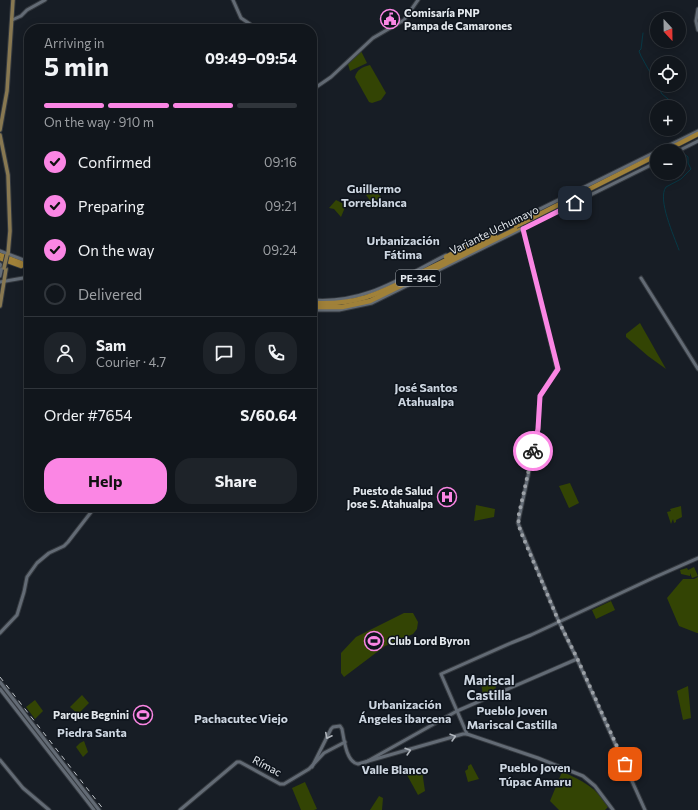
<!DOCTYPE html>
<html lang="en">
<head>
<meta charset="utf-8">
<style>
	:root { --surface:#11161c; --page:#1e2329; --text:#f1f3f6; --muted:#9c9fa3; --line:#30353b; --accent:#fb86e4 }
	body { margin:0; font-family:Commissioner,sans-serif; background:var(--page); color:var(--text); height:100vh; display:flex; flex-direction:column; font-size:15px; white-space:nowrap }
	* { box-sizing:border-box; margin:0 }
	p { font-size:13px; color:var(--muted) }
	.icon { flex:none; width:22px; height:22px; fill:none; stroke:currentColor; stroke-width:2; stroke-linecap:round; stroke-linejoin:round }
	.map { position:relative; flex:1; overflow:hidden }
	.sheet { position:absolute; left:24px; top:24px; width:293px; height:488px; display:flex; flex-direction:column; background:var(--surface); border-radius:16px; box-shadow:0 2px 10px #0003,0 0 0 1px var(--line) }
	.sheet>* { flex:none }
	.needle { width:26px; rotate:158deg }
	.fabs { position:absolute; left:650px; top:12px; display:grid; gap:8px }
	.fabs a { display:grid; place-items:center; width:36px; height:36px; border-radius:50%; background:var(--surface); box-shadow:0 2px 10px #0003,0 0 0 1px var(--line); font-size:20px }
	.pin { position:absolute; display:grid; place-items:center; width:34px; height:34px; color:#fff; margin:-17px; border-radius:8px; box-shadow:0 2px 6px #0006 }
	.courier { position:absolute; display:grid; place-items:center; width:40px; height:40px; margin:-20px; border:3px solid #fb86e4; border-radius:50%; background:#fff; color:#222; box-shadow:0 1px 5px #0007 }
	.headline em { font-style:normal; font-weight:700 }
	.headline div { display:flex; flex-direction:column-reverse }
	.headline { display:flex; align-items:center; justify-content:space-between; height:68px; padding:0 20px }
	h1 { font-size:26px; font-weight:700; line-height:30px }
	.bar { display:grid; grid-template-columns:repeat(4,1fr); gap:6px 4px; align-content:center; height:48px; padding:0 20px }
	.bar i { height:5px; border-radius:3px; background:var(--line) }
	.bar .current { background:var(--accent) }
	.bar p { grid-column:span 4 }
	.line { display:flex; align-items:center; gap:10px; padding:0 20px; border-top:1px solid var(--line) }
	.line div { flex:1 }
	.round { display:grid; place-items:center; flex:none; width:42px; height:42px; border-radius:16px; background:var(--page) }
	ol { padding:0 20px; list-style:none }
	li { display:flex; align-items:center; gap:12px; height:44px }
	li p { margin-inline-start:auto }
	li .icon { padding:4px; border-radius:50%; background:var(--accent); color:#111; stroke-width:4 }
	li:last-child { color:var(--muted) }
	li i { width:22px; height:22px; border:2px solid var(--line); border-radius:50% }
	.button { display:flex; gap:8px; margin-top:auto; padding:8px 20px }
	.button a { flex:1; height:46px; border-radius:16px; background:var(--accent); color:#111; font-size:16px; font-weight:700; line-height:46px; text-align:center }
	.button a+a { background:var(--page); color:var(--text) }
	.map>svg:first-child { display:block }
	.green { fill:#334404 }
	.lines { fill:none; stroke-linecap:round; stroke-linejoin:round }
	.stream { stroke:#073946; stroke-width:1 }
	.secondary-casing { stroke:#34393f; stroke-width:5 }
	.primary-casing { stroke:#34393f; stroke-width:5.5 }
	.highway-casing { stroke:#34393f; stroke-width:6 }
	.secondary { stroke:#636b75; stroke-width:3 }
	.primary { stroke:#887851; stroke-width:3.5 }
	.highway { stroke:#a08139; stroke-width:4.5 }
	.rail { stroke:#c2c7cc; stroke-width:1; stroke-dasharray:5 5; stroke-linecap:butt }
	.primary-bridge-casing { stroke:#34393f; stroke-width:5.5; stroke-linecap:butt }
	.highway-bridge-casing { stroke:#34393f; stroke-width:6; stroke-linecap:butt }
	.primary-bridge { stroke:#887851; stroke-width:3.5 }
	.highway-bridge { stroke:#a08139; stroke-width:4.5 }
	.oneway { stroke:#b0b6bd }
	.done { stroke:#9ca1a7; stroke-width:4; stroke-dasharray:0 7.2 }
	.route { stroke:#fb86e4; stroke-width:5 }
	.labels { text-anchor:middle; stroke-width:3; stroke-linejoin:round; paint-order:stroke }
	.shield { fill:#0e141c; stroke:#a3a8ae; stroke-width:1 }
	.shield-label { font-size:10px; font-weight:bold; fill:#e3e8ed }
	.poi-label { font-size:11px; font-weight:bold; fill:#e3e8ed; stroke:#0e141c; text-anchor:start }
	.street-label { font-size:11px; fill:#e3e8ed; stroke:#0e141c }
	.neighbourhood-label { font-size:12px; font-weight:bold; fill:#ccd5e0; stroke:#0e141c }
	.quarter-label { font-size:13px; font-weight:bold; fill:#ccd5e0; stroke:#0e141c }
</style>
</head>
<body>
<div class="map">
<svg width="698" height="810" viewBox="0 0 698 810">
	<rect width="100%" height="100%" fill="#171d25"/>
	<!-- green -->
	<g class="green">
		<path d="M 361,51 L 367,63 L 350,71 L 348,64 Z"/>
		<path d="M 370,65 L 386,93 L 381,100 L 372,103 L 369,102 L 355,77 C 357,69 363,67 370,65 Z"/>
		<path d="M 374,189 L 381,197 L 372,203 L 366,195 Z"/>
		<path d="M 336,200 L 346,205 L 341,217 L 334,209 L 329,208 Z"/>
		<path d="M 640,323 L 666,369 L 648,356 L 626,337 L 626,334 Z"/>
		<path d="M 570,483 L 579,503 L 569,508 L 559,486 Z"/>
		<path d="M 476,505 L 495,509 L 494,517 L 474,521 Z"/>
		<path d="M 681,506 L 682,517 L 676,520 L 676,522 L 674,523 L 673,519 L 671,524 L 667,512 L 671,511 L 670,509 Z"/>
		<path d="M 694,567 L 698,576 L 692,578 L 690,573 L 690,576 L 681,574 L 680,570 L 687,568 L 688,570 Z"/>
		<path d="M 698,577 L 698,633 L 697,633 L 679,626 L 667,598 L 683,579 L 694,579 Z"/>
		<path d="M 611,601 L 615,610 L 596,619 L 592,610 Z"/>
		<path d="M 404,613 L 413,613 L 418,622 L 417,629 L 413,634 L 385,646 L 344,677 L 341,673 L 341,653 L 356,637 Z"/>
		<path d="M 495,681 L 496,690 L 483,696 L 481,682 Z"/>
		<path d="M 688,686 L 691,718 L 683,720 L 677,691 Z"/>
		<path d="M 82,695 L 89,703 L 78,714 L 70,707 Z"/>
		<path d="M 35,700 L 43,711 L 35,719 L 26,707 Z"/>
		<path d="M 144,710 L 146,711 L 152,720 L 141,725 L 137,715 Z"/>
		<path d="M 84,741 L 88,752 L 83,757 L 76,747 L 80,743 Z"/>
		<path d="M 471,764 L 479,779 L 468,782 L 465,771 L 468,769 L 468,766 Z"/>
		<path d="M 422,771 L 425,791 L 418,795 L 407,775 Z"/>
		<path d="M 562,772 C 581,779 598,789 608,807 L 605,810 L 559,810 L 550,801 Z"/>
		<path d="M 305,782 L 317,809 L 314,810 L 301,810 L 292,788 Z"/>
		<path d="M 379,796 L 383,798 L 382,810 L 370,810 Z"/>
	</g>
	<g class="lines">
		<!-- stream -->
		<g class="stream">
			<path d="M 643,33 L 641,49 L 639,51 L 641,56 L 662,94 L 673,103 L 674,107"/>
			<path d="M 670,129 L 676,132"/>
			<path d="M 679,250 C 674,236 657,199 666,187 L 681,179 L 691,169 L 688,163 L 688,157 L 683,153"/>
		</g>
		<defs>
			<g id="secondary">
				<path d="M 233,0 L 241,18 L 250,24 L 253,29"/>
				<path d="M 698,9 L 696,21 L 698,30"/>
				<path d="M 12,20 L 21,16 L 27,10 L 45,0"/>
				<path d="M 312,90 L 331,77 L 373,38 L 404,20 L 418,0"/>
				<path d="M 678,151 L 698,141"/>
				<path d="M 518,220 L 523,229 L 557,369 L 540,396 L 538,429 L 518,523 L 559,622 L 577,659 L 645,810"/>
				<path d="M 473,242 L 698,131"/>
				<path d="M 0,251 L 29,262"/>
				<path d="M 0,264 L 2,267 L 0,276"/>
				<path d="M 641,278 L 698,369"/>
				<path d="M 0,282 L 29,277"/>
				<path d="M 312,300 C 365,304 401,278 446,255"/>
				<path d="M 312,310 L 339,310 L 372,303 L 657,162"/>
				<path d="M 0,633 L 17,615 L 24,592 L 27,577 L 37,563 L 49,553 L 64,546 L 68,542 L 95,507"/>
				<path d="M 0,682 L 99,810"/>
				<path d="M 0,689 L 94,810"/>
				<path d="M 467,734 L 441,674 L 511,643 L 531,635 L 653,578 L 698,558"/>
				<path d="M 0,760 L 23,788 L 49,810"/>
				<path d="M 366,762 L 457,711 L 577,659"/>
				<path d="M 312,767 L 331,729 L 333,727 L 340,726 L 342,729 C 344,739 346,762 358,764 L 463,734 L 467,734 L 538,758 L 583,776 L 595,786 L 613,810"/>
				<path d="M 180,810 L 237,762 L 240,762 L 280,784 L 284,784 L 309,769 L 324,753 L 345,742"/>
			</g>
			<g id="primary">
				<path d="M 0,130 L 7,91 L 13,0"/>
				<path d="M 0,135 L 8,175 L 10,231 L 8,254"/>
				<path d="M 0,306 L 6,269"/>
			</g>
			<g id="highway">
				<path d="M 665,151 L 698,134"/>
				<path d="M 524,222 L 657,155"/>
				<path d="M 0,255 L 29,266"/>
				<path d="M 446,257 L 473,242"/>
				<path d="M 2,259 L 21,266"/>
				<path d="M 312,303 C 360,306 384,291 426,270 C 449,259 472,247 495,236"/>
				<path d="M 312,307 L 342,307 L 370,301 L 518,228"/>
			</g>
		</defs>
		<!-- secondary casing -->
		<use href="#secondary" class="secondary-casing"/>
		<!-- primary casing -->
		<use href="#primary" class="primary-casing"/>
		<!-- highway casing -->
		<use href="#highway" class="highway-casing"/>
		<!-- secondary -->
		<use href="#secondary" class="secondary"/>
		<!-- primary -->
		<use href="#primary" class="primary"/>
		<!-- highway -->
		<use href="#highway" class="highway"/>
		<!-- rail -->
		<path class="rail" d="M 0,677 L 104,810"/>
		<defs>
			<path id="primary-bridge" d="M 4,268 L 7,255"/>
			<path id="highway-bridge" d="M 516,226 L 524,222"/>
		</defs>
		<!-- primary-bridge casing -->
		<use href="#primary-bridge" class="primary-bridge-casing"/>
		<!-- highway-bridge casing -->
		<use href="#highway-bridge" class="highway-bridge-casing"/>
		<!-- primary-bridge -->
		<use href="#primary-bridge" class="primary-bridge"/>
		<!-- highway-bridge -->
		<use href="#highway-bridge" class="highway-bridge"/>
	</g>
	<!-- one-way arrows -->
	<defs><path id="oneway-chevron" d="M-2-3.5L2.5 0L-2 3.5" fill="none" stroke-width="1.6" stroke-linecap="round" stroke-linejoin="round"/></defs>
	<g class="oneway">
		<use href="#oneway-chevron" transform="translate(328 736) rotate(117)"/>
		<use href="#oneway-chevron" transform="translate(453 737) rotate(-16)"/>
		<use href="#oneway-chevron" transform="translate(408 751) rotate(-17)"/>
	</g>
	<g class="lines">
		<!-- done -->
		<path class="done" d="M 533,451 L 518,518 L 520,530 L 559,622 L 577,658 L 625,764"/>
		<!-- route -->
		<path class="route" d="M 533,451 L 538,429 L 540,396 L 558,369 L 523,229 L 575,203"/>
	</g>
	<!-- icons -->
	<defs>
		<symbol id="civic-ring" viewBox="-11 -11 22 22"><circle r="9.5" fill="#0e141c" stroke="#fb86e4" stroke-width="1.5"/><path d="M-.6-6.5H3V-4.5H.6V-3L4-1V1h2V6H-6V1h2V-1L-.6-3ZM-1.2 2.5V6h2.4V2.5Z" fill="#fb86e4"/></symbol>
		<symbol id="hospital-ring" viewBox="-11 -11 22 22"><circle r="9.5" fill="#0e141c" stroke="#fb86e4" stroke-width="1.5"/><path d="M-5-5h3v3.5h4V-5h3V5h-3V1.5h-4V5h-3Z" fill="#fb86e4"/></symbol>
		<symbol id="stadium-ring" viewBox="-11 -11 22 22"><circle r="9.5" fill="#0e141c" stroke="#fb86e4" stroke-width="1.5"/><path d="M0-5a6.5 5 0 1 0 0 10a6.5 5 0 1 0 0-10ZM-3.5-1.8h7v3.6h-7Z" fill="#fb86e4"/></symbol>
	</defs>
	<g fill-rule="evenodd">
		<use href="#civic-ring" x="379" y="8" width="22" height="22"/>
		<use href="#hospital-ring" x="436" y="486" width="22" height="22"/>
		<use href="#stadium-ring" x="363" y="630" width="22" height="22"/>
		<use href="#stadium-ring" x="132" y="704" width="22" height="22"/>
	</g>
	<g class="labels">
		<!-- shield labels -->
		<rect class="shield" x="396" y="270" width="44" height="16" rx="3"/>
		<g class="shield-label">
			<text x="418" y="282">PE-34C</text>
		</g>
		<!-- poi labels -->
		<g class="poi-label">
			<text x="404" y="17">Comisaría PNP<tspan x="404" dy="13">Pampa de Camarones</tspan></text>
			<text x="433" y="495" text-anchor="end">Puesto de Salud<tspan x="433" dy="13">Jose S. Atahualpa</tspan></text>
			<text x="388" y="645">Club Lord Byron</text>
			<text x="129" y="719" text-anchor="end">Parque Begnini</text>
		</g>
		<!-- street labels -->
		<g class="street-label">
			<text transform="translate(494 230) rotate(-26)" y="4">Variante Uchumayo</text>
			<text transform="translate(267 766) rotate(28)" y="4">Rímac</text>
		</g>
		<!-- neighbourhood labels -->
		<g class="neighbourhood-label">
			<text x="374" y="193">Guillermo<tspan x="374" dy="14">Torreblanca</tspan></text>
			<text x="403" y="245">Urbanización<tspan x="403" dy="14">Fátima</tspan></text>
			<text x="426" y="392">José Santos<tspan x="426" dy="14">Atahualpa</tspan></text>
			<text x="405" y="709">Urbanización<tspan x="405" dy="14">Ángeles ibarcena</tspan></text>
			<text x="512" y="715">Pueblo Joven<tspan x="512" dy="14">Mariscal Castilla</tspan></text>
			<text x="241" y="723">Pachacutec Viejo</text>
			<text x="92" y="737">Piedra Santa</text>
			<text x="535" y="772">Pueblo Joven<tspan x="535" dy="14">Túpac Amaru</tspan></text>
			<text x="395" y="774">Valle Blanco</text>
		</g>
		<!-- quarter labels -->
		<g class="quarter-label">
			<text x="489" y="685">Mariscal<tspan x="489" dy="15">Castilla</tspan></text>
		</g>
	</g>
</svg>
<div class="fabs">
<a><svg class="needle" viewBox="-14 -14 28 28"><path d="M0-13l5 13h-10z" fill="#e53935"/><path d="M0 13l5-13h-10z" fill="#9c9fa3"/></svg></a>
<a><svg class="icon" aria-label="locate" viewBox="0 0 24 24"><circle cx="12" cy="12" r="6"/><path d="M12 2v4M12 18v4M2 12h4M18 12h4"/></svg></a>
<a>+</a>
<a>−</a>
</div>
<div class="pin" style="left:625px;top:764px;background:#ea580c"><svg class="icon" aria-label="bag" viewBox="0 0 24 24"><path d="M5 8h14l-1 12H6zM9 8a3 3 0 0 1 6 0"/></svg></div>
<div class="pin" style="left:575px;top:203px;background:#1f2937"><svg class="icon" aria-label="home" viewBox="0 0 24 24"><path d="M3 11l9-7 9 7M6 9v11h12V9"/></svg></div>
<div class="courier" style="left:533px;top:451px"><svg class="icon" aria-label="bike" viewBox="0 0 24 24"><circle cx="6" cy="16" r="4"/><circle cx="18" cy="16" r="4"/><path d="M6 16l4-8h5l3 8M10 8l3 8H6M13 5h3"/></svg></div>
<section class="sheet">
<div class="headline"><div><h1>5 min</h1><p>Arriving in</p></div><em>09:49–09:54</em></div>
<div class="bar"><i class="current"></i><i class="current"></i><i class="current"></i><i></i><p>On the way · 910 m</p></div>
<ol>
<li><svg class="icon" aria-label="check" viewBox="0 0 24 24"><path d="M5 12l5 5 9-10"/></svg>Confirmed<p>09:16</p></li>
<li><svg class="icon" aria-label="check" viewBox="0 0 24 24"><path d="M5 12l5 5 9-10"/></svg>Preparing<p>09:21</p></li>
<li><svg class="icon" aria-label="check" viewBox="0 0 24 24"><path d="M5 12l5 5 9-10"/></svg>On the way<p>09:24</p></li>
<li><i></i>Delivered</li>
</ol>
<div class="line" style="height:72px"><a class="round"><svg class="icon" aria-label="person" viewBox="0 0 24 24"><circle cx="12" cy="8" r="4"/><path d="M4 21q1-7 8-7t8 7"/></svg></a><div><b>Sam</b><p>Courier · 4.7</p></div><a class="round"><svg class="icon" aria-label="chat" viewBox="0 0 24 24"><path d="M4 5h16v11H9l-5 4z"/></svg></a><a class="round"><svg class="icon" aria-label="phone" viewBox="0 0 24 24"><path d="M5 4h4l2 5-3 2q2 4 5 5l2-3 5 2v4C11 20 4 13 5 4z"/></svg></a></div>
<div class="line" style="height:52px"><div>Order #7654</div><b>S/60.64</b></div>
<div class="button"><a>Help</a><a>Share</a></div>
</section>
</div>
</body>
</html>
